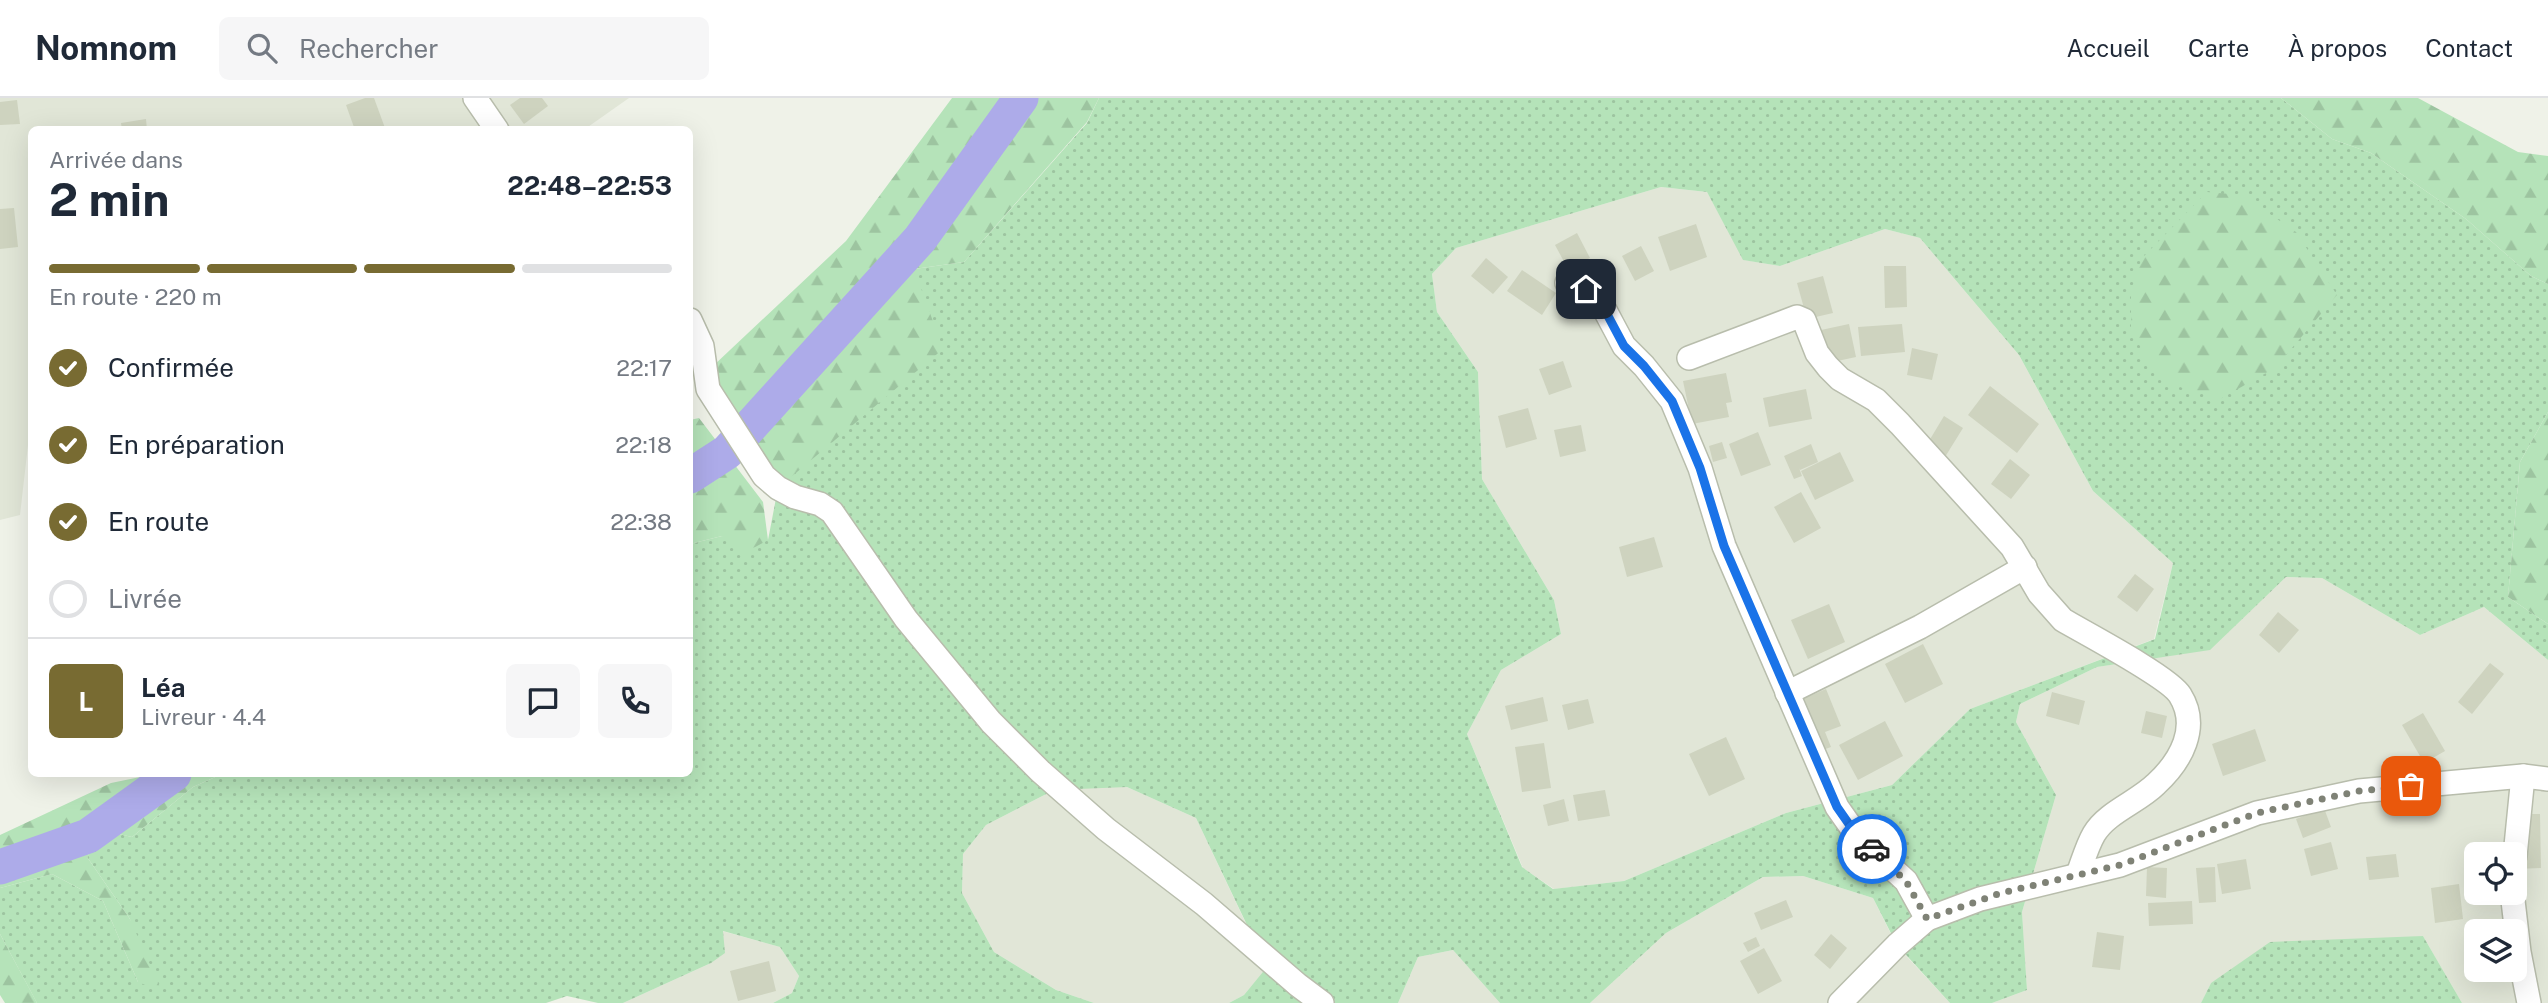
<!DOCTYPE html>
<html lang="fr">
<head>
<meta charset="utf-8">
<style>
	:root { --surface:#fff; --page:#f6f6f7; --text:#1f2937; --muted:#747a83; --line:#e0e1e3; --accent:#786b32 }
	body { margin:0; font-family:"Public Sans",sans-serif; background:var(--page); color:var(--text); height:100vh; display:flex; flex-direction:column; font-size:26px; white-space:nowrap }
	* { box-sizing:border-box; margin:0 }
	p { font-size:23px; color:var(--muted) }
	.icon { flex:none; width:38px; height:38px; fill:none; stroke:currentColor; stroke-width:2; stroke-linecap:round; stroke-linejoin:round }
	.map { position:relative; flex:1; overflow:hidden }
	.panel { position:absolute; left:28px; top:28px; width:665px; height:651px; display:flex; flex-direction:column; background:var(--surface); border-radius:10px; box-shadow:0 7px 28px #0002 }
	.panel>* { flex:none }
	.controls { position:absolute; left:2464px; top:744px; display:grid; gap:14px }
	.controls a { display:grid; place-items:center; width:63px; height:63px; border-radius:10px; background:var(--surface); box-shadow:0 7px 28px #0002; font-size:35px }
	.pin { position:absolute; display:grid; place-items:center; width:60px; height:60px; color:#fff; margin:-30px; border-radius:14px; box-shadow:0 4px 10px #0006 }
	.courier { position:absolute; display:grid; place-items:center; width:70px; height:70px; margin:-35px; border:5px solid #1a73e8; border-radius:50%; background:#fff; color:#222; box-shadow:0 2px 9px #0007 }
	.head em { font-style:normal; font-weight:700 }
	.head div { display:flex; flex-direction:column-reverse }
	.head { display:flex; align-items:center; justify-content:space-between; height:119px; padding:0 21px }
	h1 { font-size:46px; font-weight:700; line-height:52px }
	.bar { display:grid; grid-template-columns:repeat(4,1fr); gap:10px 7px; align-content:center; height:84px; padding:0 21px }
	.bar i { height:9px; border-radius:5px; background:var(--line) }
	.bar .active { background:var(--accent) }
	.bar p { grid-column:span 4 }
	.line { display:flex; align-items:center; gap:18px; padding:0 21px; border-top:2px solid var(--line) }
	.line div { flex:1 }
	.round { display:grid; place-items:center; flex:none; width:74px; height:74px; border-radius:10px; background:var(--page) }
	ol { padding:0 21px; list-style:none }
	li { display:flex; align-items:center; gap:21px; height:77px }
	li p { margin-inline-start:auto }
	li .icon { padding:7px; border-radius:50%; background:var(--accent); color:#fff; stroke-width:4 }
	li:last-child { color:var(--muted) }
	li i { width:38px; height:38px; border:4px solid var(--line); border-radius:50% }
	header { display:flex; align-items:center; gap:42px; box-sizing:border-box; height:98px; padding:0 35px; background:var(--surface); border-bottom:2px solid var(--line) }
	header strong { font-size:33px }
	nav { display:flex; gap:38px; margin-inline-start:auto; font-size:24px }
	.search { width:490px; height:63px; background:var(--page); display:flex; align-items:center; gap:18px; box-sizing:border-box; padding:0 24px; border-radius:10px; color:var(--muted); font-size:26px }
	.map>svg:first-child { display:block }
	.residential { fill:#e1e6d7; fill-rule:evenodd }
	.grass { fill:url(#grass-dots); fill-rule:evenodd }
	.forest { fill:url(#forest-firs) }
	.lines { fill:none; stroke-linecap:round; stroke-linejoin:round }
	.river { stroke:#adabe9; stroke-width:35 }
	.building { fill:#ced3bf }
	.street-casing { stroke:#b8bdac; stroke-width:26 }
	.street { stroke:#fff; stroke-width:23 }
	.done { stroke:#7f8276; stroke-width:7; stroke-dasharray:0 12.6 }
	.route { stroke:#1a73e8; stroke-width:9 }
</style>
</head>
<body>
<header>
<strong>Nomnom</strong>
<div class="search"><svg class="icon" aria-label="search" viewBox="0 0 24 24"><circle cx="10" cy="10" r="6"/><path d="M15 15l6 6"/></svg>Rechercher</div>
<nav><a>Accueil</a><a>Carte</a><a>À propos</a><a>Contact</a></nav>
</header>
<div class="map">
<svg width="2548" height="905" viewBox="0 0 2548 905">
	<defs>
		<pattern id="grass-dots" width="8" height="8" patternUnits="userSpaceOnUse" patternTransform="scale(1.75)"><rect width="8" height="8" fill="#b5e3b9"/><path d="M2 2h.1M6 6h.1" fill="none" stroke="#9dc4a0" stroke-width="1.8" stroke-linecap="round"/></pattern>
		<pattern id="forest-firs" width="22" height="20" patternUnits="userSpaceOnUse" patternTransform="scale(1.75)"><rect width="22" height="20" fill="#b5e3b9"/><path d="M5 1l3.5 6h-7zM16 11l3.5 6h-7z" fill="#9dc4a0"/></pattern>
	</defs>
	<rect width="100%" height="100%" fill="#eff2e8"/>
	<!-- residential -->
	<g class="residential">
		<path d="M 0,0 L 629,0 L 585,31 L 32,32 L 31,321 L 20,417 L 0,422 Z"/>
		<path d="M 1661,89 L 1707,94 L 1744,162 L 1780,168 L 1885,131 L 1920,140 L 2019,257 L 2093,393 L 2173,465 L 2154,541 L 1970,611 L 1892,687 L 1786,715 L 1624,783 L 1554,791 L 1523,770 L 1467,636 L 1501,572 L 1561,536 L 1554,502 L 1482,381 L 1478,274 L 1437,214 L 1432,176 L 1456,150 Z"/>
		<path d="M 2286,479 L 2322,480 L 2420,537 L 2484,509 L 2548,562 L 2548,905 L 2462,905 L 2423,838 L 2211,885 L 2201,905 L 1992,905 L 2027,892 L 2022,814 L 2056,697 L 2016,624 L 2020,606 L 2097,569 L 2210,551 ZM 2476,756 L 2515,756 L 2515,794 L 2476,794 ZM 2476,833 L 2515,833 L 2515,872 L 2476,872 Z"/>
		<path d="M 1090,689 L 1127,689 L 1196,720 L 1267,870 L 1244,897 L 1229,905 L 1094,905 L 1056,892 L 994,854 L 962,795 L 963,756 L 986,727 L 1054,692 Z"/>
		<path d="M 1803,778 L 1873,800 L 1897,848 L 1950,905 L 1590,905 L 1666,835 L 1763,779 Z"/>
		<path d="M 722,833 L 780,849 L 799,878 L 792,895 L 773,905 L 623,905 L 711,865 Z"/>
		<path d="M 1453,852 L 1500,905 L 1398,905 L 1418,859 Z"/>
	</g>
	<!-- grass -->
	<g class="grass">
		<path d="M 1099,0 L 2281,0 L 2332,41 L 2371,55 L 2466,121 L 2531,178 L 2548,186 L 2548,314 L 2520,364 L 2508,499 L 2548,526 L 2548,562 L 2484,509 L 2420,537 L 2322,480 L 2286,479 L 2210,552 L 2097,569 L 2020,606 L 2016,624 L 2056,697 L 2022,814 L 2027,892 L 1992,905 L 1950,905 L 1897,847 L 1873,800 L 1803,778 L 1763,779 L 1666,835 L 1590,905 L 1500,905 L 1453,852 L 1418,859 L 1398,905 L 1229,905 L 1244,897 L 1267,869 L 1196,720 L 1127,689 L 1054,692 L 986,727 L 963,756 L 962,795 L 994,854 L 1056,892 L 1094,905 L 773,905 L 792,895 L 799,878 L 780,849 L 723,833 L 725,855 L 711,865 L 623,905 L 598,905 L 567,898 L 546,905 L 37,905 L 0,836 L 0,790 L 52,776 L 103,803 L 138,884 L 130,821 L 87,759 L 105,733 L 132,739 L 193,689 L 222,676 L 690,676 L 690,446 L 722,438 L 768,442 L 778,390 L 914,171 L 964,164 L 1087,25 ZM 1661,89 L 1707,94 L 1743,162 L 1780,168 L 1885,131 L 1920,140 L 2019,257 L 2093,393 L 2173,465 L 2155,541 L 1970,611 L 1892,687 L 1786,715 L 1624,783 L 1553,791 L 1522,769 L 1467,636 L 1501,572 L 1561,536 L 1554,502 L 1482,381 L 1478,274 L 1437,214 L 1432,176 L 1456,150 Z"/>
		<path d="M 2423,838 L 2462,905 L 2201,905 L 2211,885 L 2270,844 Z"/>
	</g>
	<!-- forest -->
	<g class="forest">
		<path d="M 952,0 L 1099,0 L 1087,24 L 964,164 L 914,171 L 943,251 L 778,390 L 734,326 L 713,268 L 846,143 Z"/>
		<path d="M 2281,0 L 2418,0 L 2518,54 L 2548,58 L 2548,186 L 2531,178 L 2466,121 L 2371,55 L 2332,41 Z"/>
		<path d="M 2207,94 L 2242,97 L 2296,134 L 2337,197 L 2275,270 L 2220,301 L 2170,286 L 2146,261 L 2131,229 L 2131,194 L 2142,160 Z"/>
		<path d="M 2548,314 L 2548,526 L 2508,499 L 2520,364 Z"/>
		<path d="M 699,320 L 763,404 L 768,442 L 744,455 L 722,438 L 690,446 L 690,322 Z"/>
		<path d="M 145,676 L 222,676 L 193,689 L 132,739 L 105,733 L 87,759 L 130,821 L 162,894 L 138,884 L 103,803 L 52,776 L 0,790 L 0,737 L 111,685 L 145,678 Z"/>
		<path d="M 0,836 L 35,901 L 37,905 L 5,905 L 0,897 Z"/>
	</g>
	<g class="lines">
		<!-- river -->
		<g class="river">
			<path d="M 690,378 L 727,354 L 920,141 L 1021,0"/>
			<path d="M 0,769 L 88,738 L 174,676"/>
		</g>
	</g>
	<!-- building -->
	<g class="building">
		<path d="M 365,0 L 374,0 L 385,30 L 355,32 L 346,7 Z"/>
		<path d="M 520,0 L 542,0 L 548,8 L 524,26 L 510,7 Z"/>
		<path d="M 17,2 L 20,26 L 0,27 L 0,4 Z"/>
		<path d="M 146,21 L 147,32 L 122,32 L 121,25 Z"/>
		<path d="M 14,110 L 18,149 L 0,151 L 0,111 Z"/>
		<path d="M 1696,126 L 1707,159 L 1670,173 L 1658,139 Z"/>
		<path d="M 1577,135 L 1590,160 L 1568,171 L 1555,147 Z"/>
		<path d="M 1641,148 L 1654,173 L 1635,183 L 1622,158 Z"/>
		<path d="M 1486,160 L 1508,179 L 1493,196 L 1471,178 Z"/>
		<path d="M 1884,168 L 1906,168 L 1907,209 L 1885,210 Z"/>
		<path d="M 1522,172 L 1556,195 L 1542,217 L 1507,193 Z"/>
		<path d="M 1823,178 L 1833,215 L 1807,221 L 1797,185 Z"/>
		<path d="M 1849,226 L 1856,259 L 1828,265 L 1821,232 Z"/>
		<path d="M 1902,226 L 1905,254 L 1861,258 L 1858,229 Z"/>
		<path d="M 1912,250 L 1938,256 L 1932,282 L 1907,277 Z"/>
		<path d="M 1563,263 L 1572,289 L 1549,297 L 1539,271 Z"/>
		<path d="M 1726,275 L 1732,304 L 1726,305 L 1729,319 L 1692,326 L 1683,283 Z"/>
		<path d="M 1990,288 L 2039,326 L 2017,355 L 1968,317 Z"/>
		<path d="M 1806,291 L 1812,321 L 1769,329 L 1763,300 Z"/>
		<path d="M 1528,310 L 1537,341 L 1506,350 L 1498,318 Z"/>
		<path d="M 1944,318 L 1963,330 L 1945,359 L 1926,348 Z"/>
		<path d="M 1581,327 L 1586,353 L 1560,359 L 1554,332 Z"/>
		<path d="M 1758,334 L 1771,367 L 1741,378 L 1729,346 Z"/>
		<path d="M 1722,344 L 1727,360 L 1713,364 L 1709,348 Z"/>
		<path d="M 1811,346 L 1818,364 L 1800,372 L 1799,370 L 1802,378 L 1794,381 L 1784,358 Z"/>
		<path d="M 1840,354 L 1854,383 L 1815,402 L 1801,373 Z"/>
		<path d="M 2010,361 L 2030,377 L 2011,401 L 1991,386 Z"/>
		<path d="M 1801,394 L 1821,430 L 1794,445 L 1774,409 Z"/>
		<path d="M 1654,439 L 1663,469 L 1627,479 L 1619,449 Z"/>
		<path d="M 2135,476 L 2154,491 L 2137,514 L 2117,499 Z"/>
		<path d="M 1829,506 L 1845,544 L 1808,561 L 1791,522 Z"/>
		<path d="M 2278,514 L 2299,532 L 2279,555 L 2259,537 Z"/>
		<path d="M 1923,546 L 1943,586 L 1905,605 L 1885,566 Z"/>
		<path d="M 2490,565 L 2504,576 L 2472,616 L 2458,604 Z"/>
		<path d="M 1826,591 L 1841,628 L 1825,634 L 1831,649 L 1820,653 L 1798,603 Z"/>
		<path d="M 2052,594 L 2085,603 L 2079,627 L 2046,618 Z"/>
		<path d="M 1543,599 L 1548,623 L 1511,632 L 1505,608 Z"/>
		<path d="M 1588,601 L 1594,625 L 1568,632 L 1562,607 Z"/>
		<path d="M 2146,613 L 2167,618 L 2162,640 L 2141,635 Z"/>
		<path d="M 2423,615 L 2445,653 L 2424,665 L 2402,627 Z"/>
		<path d="M 1885,623 L 1903,658 L 1858,682 L 1839,647 Z"/>
		<path d="M 2255,631 L 2266,663 L 2223,678 L 2212,646 Z"/>
		<path d="M 1726,639 L 1745,681 L 1709,698 L 1689,656 Z"/>
		<path d="M 1544,645 L 1551,690 L 1522,694 L 1515,649 Z"/>
		<path d="M 1605,692 L 1610,718 L 1578,723 L 1573,697 Z"/>
		<path d="M 1564,701 L 1569,723 L 1548,728 L 1543,707 Z"/>
		<path d="M 2324,710 L 2331,729 L 2303,740 L 2296,721 Z"/>
		<path d="M 2514,716 L 2540,716 L 2541,770 L 2515,771 Z"/>
		<path d="M 2331,744 L 2338,771 L 2311,778 L 2304,751 Z"/>
		<path d="M 2396,756 L 2399,779 L 2369,782 L 2366,759 Z"/>
		<path d="M 2246,761 L 2251,791 L 2222,796 L 2217,766 Z"/>
		<path d="M 2147,769 L 2167,770 L 2166,800 L 2146,798 Z"/>
		<path d="M 2215,769 L 2216,804 L 2199,805 L 2196,770 Z"/>
		<path d="M 2459,786 L 2463,821 L 2435,825 L 2431,790 Z"/>
		<path d="M 1786,802 L 1793,819 L 1761,832 L 1754,815 Z"/>
		<path d="M 2192,803 L 2193,826 L 2149,828 L 2148,805 Z"/>
		<path d="M 2097,834 L 2124,838 L 2120,872 L 2092,869 Z"/>
		<path d="M 1831,836 L 1847,850 L 1830,871 L 1814,857 Z"/>
		<path d="M 1756,839 L 1760,848 L 1748,854 L 1743,845 Z"/>
		<path d="M 1764,850 L 1782,883 L 1758,896 L 1740,863 Z"/>
		<path d="M 769,863 L 776,893 L 738,903 L 730,873 Z"/>
	</g>
	<g class="lines">
		<defs>
			<g id="street">
				<path d="M 475,0 L 497,32"/>
				<path d="M 1567,185 L 1586,191 L 1599,201 L 1624,248 L 1644,268 L 1672,303 L 1700,370 L 1724,448 L 1837,709 L 1858,739 L 1906,783 L 1927,821"/>
				<path d="M 690,222 L 702,248 L 708,291 L 764,378 L 778,390 L 795,399 L 820,406 L 832,414 L 906,521 L 991,624 L 1040,673 L 1106,731 L 1204,806 L 1298,887 L 1322,905"/>
				<path d="M 1689,260 L 1797,219 L 1804,222 L 1817,255 L 1828,269 L 1840,281 L 1876,302 L 1900,326 L 2012,449 L 2039,495 L 2063,522 C 2085,535 2169,579 2180,597 C 2200,629 2181,663 2156,686 C 2138,704 2107,714 2094,736 C 2087,748 2083,763 2078,776"/>
				<path d="M 1787,595 L 1920,529 L 2025,469"/>
				<path d="M 2515,758 L 2523,678"/>
				<path d="M 2512,794 L 2519,854 L 2529,905"/>
				<path d="M 1840,905 L 1897,847 L 1927,821 L 1980,801 L 2120,767 L 2257,715 L 2359,693 L 2523,678 L 2548,681"/>
			</g>
		</defs>
		<!-- street casing -->
		<use href="#street" class="street-casing"/>
		<!-- street -->
		<use href="#street" class="street"/>
	</g>
	<g class="lines">
		<!-- done -->
		<path class="done" d="M 1872,751 L 1906,783 L 1927,821 L 2001,795 L 2120,767 L 2257,715 L 2359,693 L 2411,688"/>
		<!-- route -->
		<path class="route" d="M 1586,191 L 1599,201 L 1624,248 L 1644,268 L 1672,303 L 1700,370 L 1724,448 L 1837,709 L 1858,739 L 1872,751"/>
	</g>
</svg>
<div class="controls">
<a><svg class="icon" aria-label="locate" viewBox="0 0 24 24"><circle cx="12" cy="12" r="6"/><path d="M12 2v4M12 18v4M2 12h4M18 12h4"/></svg></a>
<a><svg class="icon" aria-label="layers" viewBox="0 0 24 24"><path d="M12 4l9 5-9 5-9-5zM3 14l9 5 9-5"/></svg></a>
</div>
<div class="pin" style="left:2411px;top:688px;background:#ea580c"><svg class="icon" aria-label="bag" viewBox="0 0 24 24"><path d="M5 8h14l-1 12H6zM9 8a3 3 0 0 1 6 0"/></svg></div>
<div class="pin" style="left:1586px;top:191px;background:#1f2937"><svg class="icon" aria-label="home" viewBox="0 0 24 24"><path d="M3 11l9-7 9 7M6 9v11h12V9"/></svg></div>
<div class="courier" style="left:1872px;top:751px"><svg class="icon" aria-label="car" viewBox="0 0 24 24"><path d="M5 17H2v-5l4-1 3-4h7l3 4 3 1v5h-3M9 17h6M6 11h13"/><circle cx="7" cy="17" r="2"/><circle cx="17" cy="17" r="2"/></svg></div>
<section class="panel">
<div class="head"><div><h1>2 min</h1><p>Arrivée dans</p></div><em>22:48–22:53</em></div>
<div class="bar"><i class="active"></i><i class="active"></i><i class="active"></i><i></i><p>En route · 220 m</p></div>
<ol>
<li><svg class="icon" aria-label="check" viewBox="0 0 24 24"><path d="M5 12l5 5 9-10"/></svg>Confirmée<p>22:17</p></li>
<li><svg class="icon" aria-label="check" viewBox="0 0 24 24"><path d="M5 12l5 5 9-10"/></svg>En préparation<p>22:18</p></li>
<li><svg class="icon" aria-label="check" viewBox="0 0 24 24"><path d="M5 12l5 5 9-10"/></svg>En route<p>22:38</p></li>
<li><i></i>Livrée</li>
</ol>
<div class="line" style="height:126px"><b class="round" style="background:var(--accent);color:#fff">L</b><div><b>Léa</b><p>Livreur · 4.4</p></div><a class="round"><svg class="icon" aria-label="chat" viewBox="0 0 24 24"><path d="M4 5h16v11H9l-5 4z"/></svg></a><a class="round"><svg class="icon" aria-label="phone" viewBox="0 0 24 24"><path d="M5 4h4l2 5-3 2q2 4 5 5l2-3 5 2v4C11 20 4 13 5 4z"/></svg></a></div>
</section>
</div>
</body>
</html>
